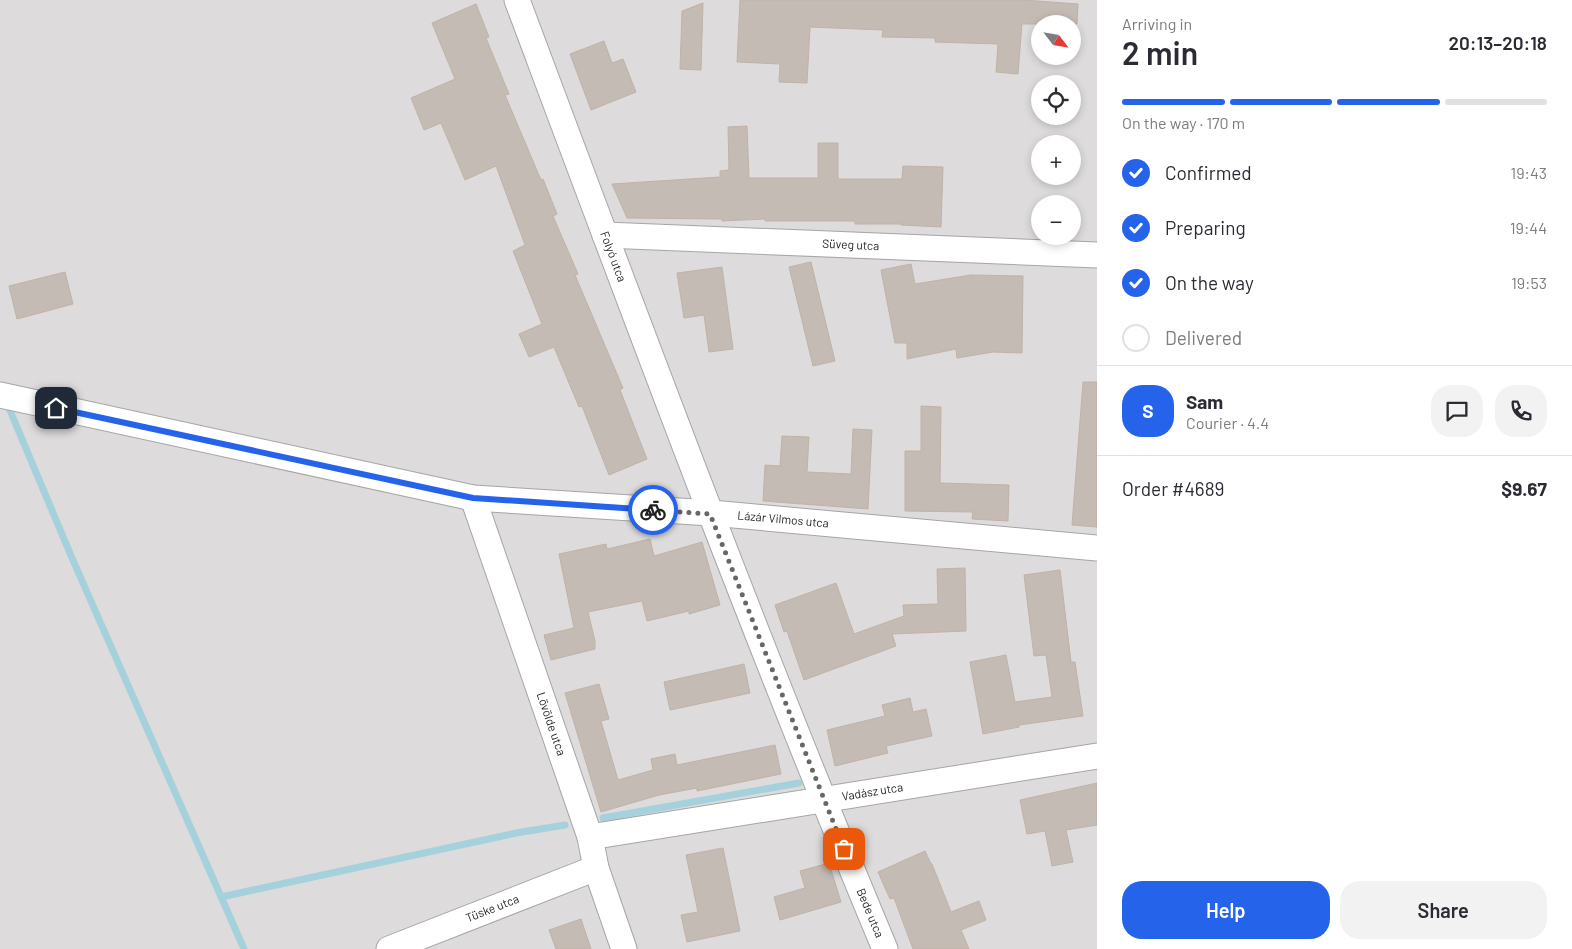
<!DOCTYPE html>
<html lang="en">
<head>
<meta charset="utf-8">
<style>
	:root { --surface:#fff; --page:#f2f2f3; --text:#2b2b33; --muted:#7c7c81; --line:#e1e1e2; --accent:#2563eb }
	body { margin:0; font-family:Barlow,sans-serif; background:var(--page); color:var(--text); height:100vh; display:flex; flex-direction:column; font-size:19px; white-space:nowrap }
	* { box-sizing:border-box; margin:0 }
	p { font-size:16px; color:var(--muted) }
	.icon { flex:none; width:28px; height:28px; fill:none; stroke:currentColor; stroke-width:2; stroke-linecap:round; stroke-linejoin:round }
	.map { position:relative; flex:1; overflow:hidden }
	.side { display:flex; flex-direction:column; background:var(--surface); width:475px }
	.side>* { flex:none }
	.needle { width:32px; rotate:121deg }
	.fabs { position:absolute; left:1031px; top:15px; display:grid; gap:10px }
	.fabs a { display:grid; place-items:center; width:50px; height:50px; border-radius:50%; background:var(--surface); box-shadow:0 2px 8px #0003; font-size:25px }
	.pin { position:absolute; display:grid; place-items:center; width:42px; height:42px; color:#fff; margin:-21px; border-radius:10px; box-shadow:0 2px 8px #0006 }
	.courier { position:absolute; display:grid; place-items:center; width:50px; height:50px; margin:-25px; border:4px solid #2563eb; border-radius:50%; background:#fff; color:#222; box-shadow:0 1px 6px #0007 }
	.summary em { font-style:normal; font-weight:600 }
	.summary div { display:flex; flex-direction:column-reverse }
	.summary { display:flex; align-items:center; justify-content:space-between; height:85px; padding:0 25px }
	h1 { font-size:32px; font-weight:600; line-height:38px }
	.bar { display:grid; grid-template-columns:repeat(4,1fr); gap:8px 5px; align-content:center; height:60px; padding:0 25px }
	.bar i { height:6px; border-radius:4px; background:var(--line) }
	.bar .selected { background:var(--accent) }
	.bar p { grid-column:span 4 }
	.line { display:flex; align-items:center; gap:12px; padding:0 25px; border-top:1px solid var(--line) }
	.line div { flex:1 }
	.round { display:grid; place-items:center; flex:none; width:52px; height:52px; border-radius:20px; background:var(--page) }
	ol { padding:0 25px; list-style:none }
	li { display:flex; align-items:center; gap:15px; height:55px }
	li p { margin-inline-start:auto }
	li .icon { padding:5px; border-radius:50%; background:var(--accent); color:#fff; stroke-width:4 }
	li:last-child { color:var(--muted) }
	li i { width:28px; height:28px; border:2px solid var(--line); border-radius:50% }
	.primary-button { display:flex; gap:10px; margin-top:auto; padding:10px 25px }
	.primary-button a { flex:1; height:58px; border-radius:20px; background:var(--accent); color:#fff; font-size:20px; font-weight:600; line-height:58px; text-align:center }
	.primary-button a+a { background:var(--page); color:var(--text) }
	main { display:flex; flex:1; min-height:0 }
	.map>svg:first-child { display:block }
	.residential { fill:#dddbdb; fill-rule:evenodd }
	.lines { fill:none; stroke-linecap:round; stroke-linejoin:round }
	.stream { stroke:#a5d1dd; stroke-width:7 }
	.building { fill:#c4bbb4; stroke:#c1b2a7 }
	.minor-casing { stroke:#a6a6a6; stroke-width:27 }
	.minor { stroke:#fff; stroke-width:25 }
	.done { stroke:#686764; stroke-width:5; stroke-dasharray:0 9 }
	.route { stroke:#2563eb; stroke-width:6 }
	.labels { text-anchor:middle; stroke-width:4; stroke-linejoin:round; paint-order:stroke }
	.street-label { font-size:12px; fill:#1f1f1f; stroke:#fff }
</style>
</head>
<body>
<main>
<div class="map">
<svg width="1097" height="949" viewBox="0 0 1097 949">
	<rect width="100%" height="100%" fill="#efece5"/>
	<!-- residential -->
	<path class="residential" d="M 0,0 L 1097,0 L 1097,949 L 0,949 ZM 1040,24 L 1072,24 L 1072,56 L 1040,56 ZM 1040,84 L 1072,84 L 1072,116 L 1040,116 ZM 1040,144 L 1072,144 L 1072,176 L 1040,176 ZM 1040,204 L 1072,204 L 1072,236 L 1040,236 Z"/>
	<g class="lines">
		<!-- stream -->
		<g class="stream">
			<path d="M 6,401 L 72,558 L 244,949"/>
			<path d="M 603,818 L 799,783"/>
			<path d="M 221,897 L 516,833 L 565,825"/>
		</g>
	</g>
	<!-- building -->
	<g class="building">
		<path d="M 740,0 L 1024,0 L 1078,4 L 1077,24 L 1022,24 L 1018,74 L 996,72 L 998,44 L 935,42 L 935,38 L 882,37 L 883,30 L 810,27 L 807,83 L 779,82 L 780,64 L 737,62 Z"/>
		<path d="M 703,3 L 701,70 L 680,69 L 682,11 Z"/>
		<path d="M 476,4 L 489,37 L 486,38 L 509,94 L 505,95 L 541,180 L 543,179 L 557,214 L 553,216 L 578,274 L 575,275 L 623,388 L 620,390 L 647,459 L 609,475 L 582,406 L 579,407 L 554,347 L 529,357 L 519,334 L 542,324 L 513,251 L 525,245 L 496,166 L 465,180 L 441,123 L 424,130 L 411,98 L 455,79 L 432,23 Z"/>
		<path d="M 604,41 L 612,63 L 623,59 L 636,92 L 591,110 L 570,54 Z"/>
		<path d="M 747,126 L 749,178 L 818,178 L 818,143 L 838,143 L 838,179 L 902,179 L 903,166 L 943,167 L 941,227 L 901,225 L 901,224 L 855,224 L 855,221 L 765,221 L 765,219 L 722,221 L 722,219 L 627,218 L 612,184 L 720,177 L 720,171 L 729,170 L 728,127 Z"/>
		<path d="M 811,262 L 835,361 L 813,366 L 789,267 Z"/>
		<path d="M 911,264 L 915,284 L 971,275 L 1023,276 L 1022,353 L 993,352 L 957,358 L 956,349 L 907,359 L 907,343 L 895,343 L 881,270 Z"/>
		<path d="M 722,267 L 733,349 L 709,352 L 704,315 L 684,318 L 677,273 Z"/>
		<path d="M 65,272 L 73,304 L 17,319 L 9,286 Z"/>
		<path d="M 1083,382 L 1097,382 L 1097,527 L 1072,525 Z"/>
		<path d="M 921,406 L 941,407 L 940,483 L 1009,485 L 1008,521 L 972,519 L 973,512 L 905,511 L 905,451 L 921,451 Z"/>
		<path d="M 853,429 L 872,430 L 868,509 L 763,501 L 765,465 L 780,466 L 782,436 L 809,437 L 807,472 L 851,474 Z"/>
		<path d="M 650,539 L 654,556 L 702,542 L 720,605 L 689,614 L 689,611 L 647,621 L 642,601 L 588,612 L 595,641 L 595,649 L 551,660 L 544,635 L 574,628 L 559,554 L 606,544 L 607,549 Z"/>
		<path d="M 965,568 L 966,631 L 892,634 L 896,646 L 804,680 L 787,631 L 784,632 L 775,605 L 836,583 L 854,634 L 904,616 L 903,605 L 938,604 L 937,569 Z"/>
		<path d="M 1060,570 L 1071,662 L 1075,662 L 1083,716 L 1019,725 L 1019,727 L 983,734 L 970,662 L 1006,655 L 1015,702 L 1052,697 L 1046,655 L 1034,656 L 1024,575 Z"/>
		<path d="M 744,664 L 750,693 L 670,710 L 664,682 Z"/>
		<path d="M 599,684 L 609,719 L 601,721 L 618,780 L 653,770 L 651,759 L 675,754 L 677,765 L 775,745 L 781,774 L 697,791 L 697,788 L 659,795 L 601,812 L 565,693 Z"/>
		<path d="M 910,698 L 913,712 L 926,709 L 932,736 L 886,746 L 888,753 L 835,766 L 827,730 L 885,716 L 882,705 Z"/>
		<path d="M 1097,783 L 1097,825 L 1066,830 L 1073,862 L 1052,866 L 1045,831 L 1027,834 L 1020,800 Z"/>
		<path d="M 723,848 L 740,931 L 687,942 L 681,915 L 698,912 L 686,855 Z"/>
		<path d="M 925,851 L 931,864 L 932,864 L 951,912 L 979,901 L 986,920 L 961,930 L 969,949 L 913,949 L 894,898 L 890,899 L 878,872 Z"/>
		<path d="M 829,863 L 841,902 L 780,920 L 774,897 L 805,888 L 800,871 Z"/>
		<path d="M 581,919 L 591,949 L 556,949 L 549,930 Z"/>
	</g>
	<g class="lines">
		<defs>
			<g id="minor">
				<path id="s1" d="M 517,0 C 636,318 754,636 885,949"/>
				<path id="s2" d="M 605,235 L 1097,255"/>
				<path id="s3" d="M 0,395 L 473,498 L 711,513 L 1097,548"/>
				<path id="s4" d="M 473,498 L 590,837 L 596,868 L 624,949"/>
				<path id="s5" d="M 590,837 L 1097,756"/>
				<path id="s6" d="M 389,949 L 596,868"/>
			</g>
		</defs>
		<!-- minor casing -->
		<use href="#minor" class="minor-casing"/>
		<!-- minor -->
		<use href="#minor" class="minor"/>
	</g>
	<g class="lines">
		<!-- done -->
		<path class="done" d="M 653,510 L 710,514 L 844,849"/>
		<!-- route -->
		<path class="route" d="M 56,408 L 473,498 L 653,510"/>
	</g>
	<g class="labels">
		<!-- street labels -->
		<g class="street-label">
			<text dy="4" stroke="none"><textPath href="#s2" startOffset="246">Süveg utca</textPath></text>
			<text dy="4" stroke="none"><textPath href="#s1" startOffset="274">Folyó utca</textPath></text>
			<text dy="4" stroke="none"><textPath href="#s3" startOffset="795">Lázár Vilmos utca</textPath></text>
			<text dy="4" stroke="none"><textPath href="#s4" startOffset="239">Lövölde utca</textPath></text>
			<text dy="4" stroke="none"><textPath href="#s5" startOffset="286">Vadász utca</textPath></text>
			<text dy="4" stroke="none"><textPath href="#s6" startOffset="111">Tüske utca</textPath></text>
			<text dy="4" stroke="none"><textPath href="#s1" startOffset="979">Bede utca</textPath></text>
		</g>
	</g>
</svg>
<div class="fabs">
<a><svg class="needle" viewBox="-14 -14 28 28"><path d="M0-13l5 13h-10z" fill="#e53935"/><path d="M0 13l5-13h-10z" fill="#7c7c81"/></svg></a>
<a><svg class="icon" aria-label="locate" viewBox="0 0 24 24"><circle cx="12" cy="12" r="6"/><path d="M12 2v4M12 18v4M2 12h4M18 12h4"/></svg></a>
<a>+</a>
<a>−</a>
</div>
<div class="pin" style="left:844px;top:849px;background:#ea580c"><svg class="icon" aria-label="bag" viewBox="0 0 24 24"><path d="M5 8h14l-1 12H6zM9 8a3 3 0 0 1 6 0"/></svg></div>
<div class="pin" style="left:56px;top:408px;background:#1f2937"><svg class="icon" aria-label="home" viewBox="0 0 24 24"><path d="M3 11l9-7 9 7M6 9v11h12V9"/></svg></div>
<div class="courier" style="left:653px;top:510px"><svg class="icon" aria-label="bike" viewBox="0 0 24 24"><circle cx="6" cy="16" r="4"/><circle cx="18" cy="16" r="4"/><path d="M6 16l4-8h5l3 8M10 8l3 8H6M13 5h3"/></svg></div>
</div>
<section class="side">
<div class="summary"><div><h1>2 min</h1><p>Arriving in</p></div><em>20:13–20:18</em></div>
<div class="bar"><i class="selected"></i><i class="selected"></i><i class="selected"></i><i></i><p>On the way · 170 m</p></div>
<ol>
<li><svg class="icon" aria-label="check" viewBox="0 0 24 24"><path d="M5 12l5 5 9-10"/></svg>Confirmed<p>19:43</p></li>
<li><svg class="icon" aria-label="check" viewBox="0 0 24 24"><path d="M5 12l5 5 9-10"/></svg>Preparing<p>19:44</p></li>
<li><svg class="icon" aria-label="check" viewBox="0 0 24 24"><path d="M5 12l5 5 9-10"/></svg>On the way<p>19:53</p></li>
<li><i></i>Delivered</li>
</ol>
<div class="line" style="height:90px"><b class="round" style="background:var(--accent);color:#fff">S</b><div><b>Sam</b><p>Courier · 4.4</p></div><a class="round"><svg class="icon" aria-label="chat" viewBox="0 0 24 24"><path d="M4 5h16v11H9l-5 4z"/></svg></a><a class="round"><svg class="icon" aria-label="phone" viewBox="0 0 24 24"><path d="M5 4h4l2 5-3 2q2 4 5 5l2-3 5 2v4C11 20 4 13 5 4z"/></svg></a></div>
<div class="line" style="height:65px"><div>Order #4689</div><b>$9.67</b></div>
<div class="primary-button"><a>Help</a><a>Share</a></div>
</section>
</main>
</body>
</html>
